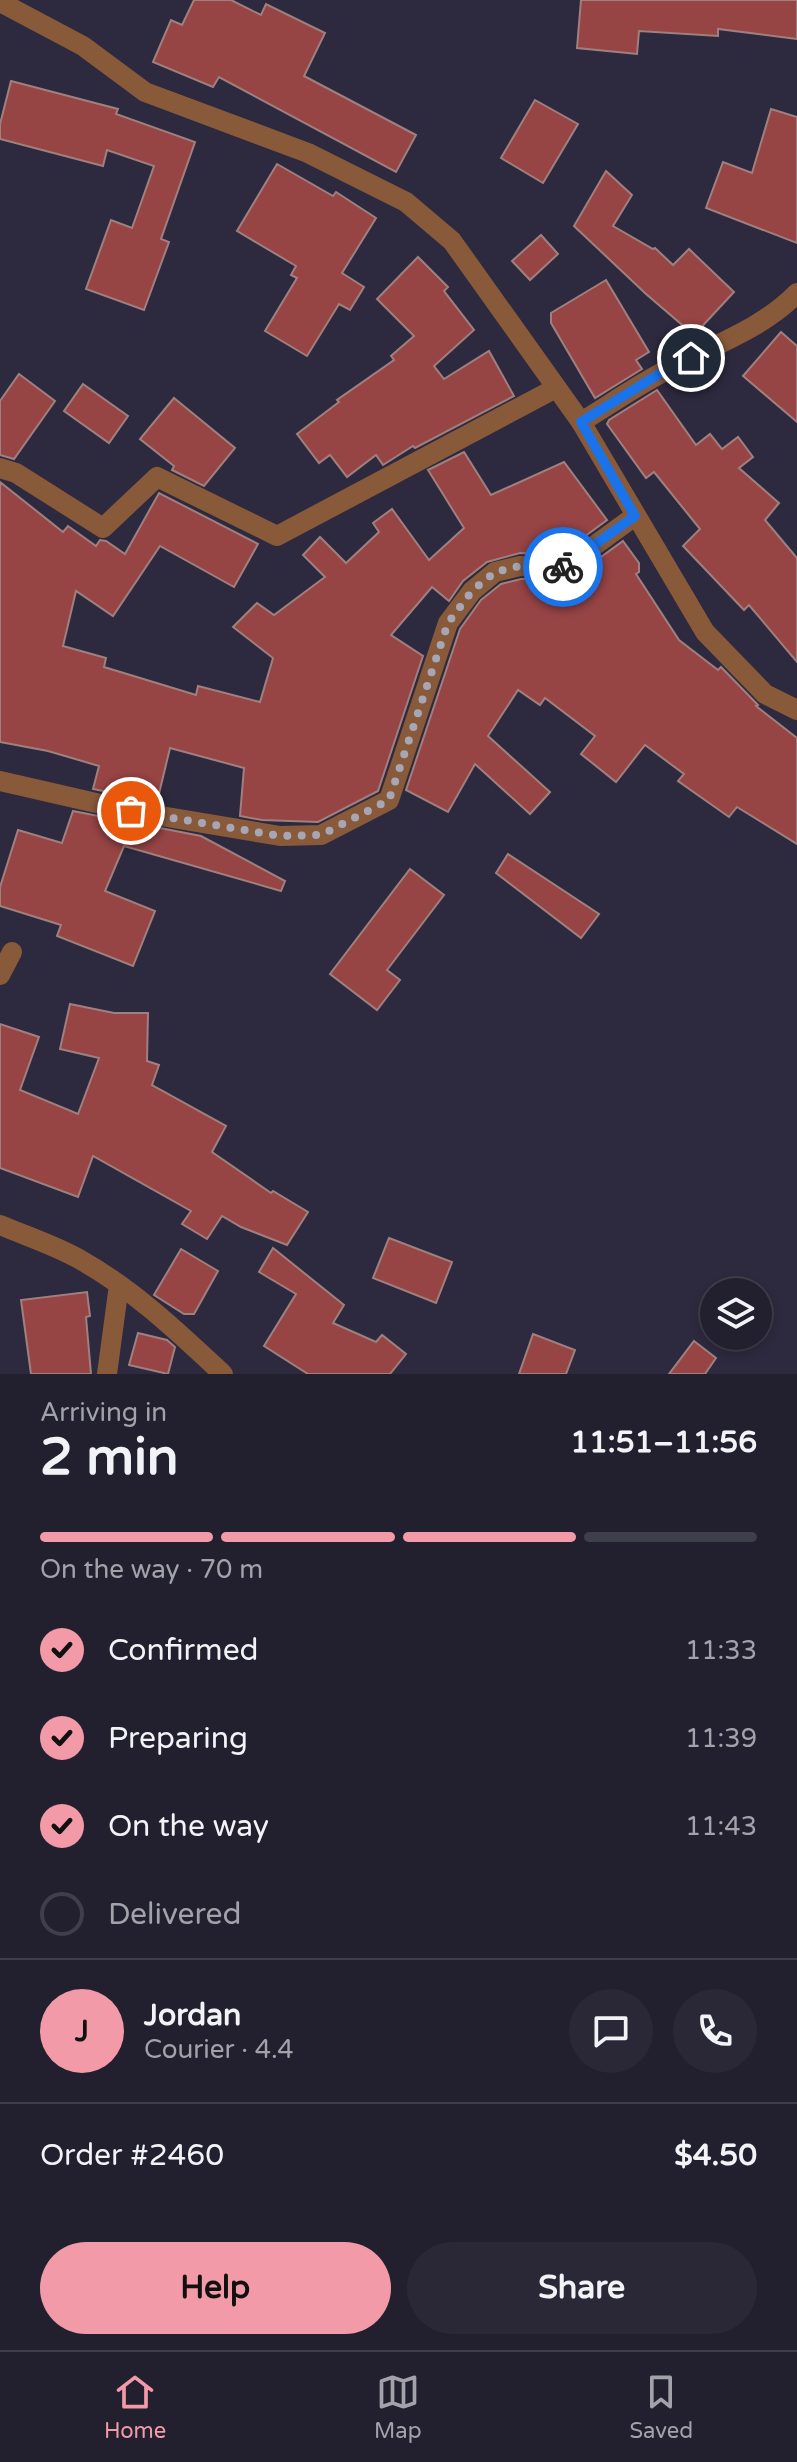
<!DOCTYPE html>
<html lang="en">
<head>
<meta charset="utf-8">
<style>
	:root { --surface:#22202f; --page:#2a2837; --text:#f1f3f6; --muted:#a2a3aa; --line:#3f3e4b; --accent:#f39aa8 }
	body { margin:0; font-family:"Varela Round",sans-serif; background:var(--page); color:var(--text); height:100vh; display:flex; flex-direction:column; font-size:30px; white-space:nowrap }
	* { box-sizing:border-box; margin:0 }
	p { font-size:26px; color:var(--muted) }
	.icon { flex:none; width:44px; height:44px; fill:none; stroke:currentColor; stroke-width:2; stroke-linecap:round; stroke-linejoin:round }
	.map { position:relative; height:1374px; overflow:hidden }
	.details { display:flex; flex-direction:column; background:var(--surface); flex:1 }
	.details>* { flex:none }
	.fabs { position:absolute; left:700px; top:1278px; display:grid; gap:16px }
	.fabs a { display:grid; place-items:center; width:72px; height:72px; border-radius:50%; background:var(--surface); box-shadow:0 4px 12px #0003,0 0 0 2px var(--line); font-size:40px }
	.pin { position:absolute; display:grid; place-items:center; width:68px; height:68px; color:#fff; margin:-34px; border:4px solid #fff; border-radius:50%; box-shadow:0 2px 8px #0007 }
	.courier { position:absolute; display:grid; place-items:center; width:80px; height:80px; margin:-40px; border:6px solid #1a73e8; border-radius:50%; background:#fff; color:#222; box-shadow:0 2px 10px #0007 }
	.head em { font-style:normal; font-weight:700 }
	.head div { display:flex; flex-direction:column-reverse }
	.head { display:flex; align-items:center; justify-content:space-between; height:136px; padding:0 40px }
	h1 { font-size:52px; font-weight:700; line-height:60px }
	.bar { display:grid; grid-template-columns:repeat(4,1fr); gap:12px 8px; align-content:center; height:96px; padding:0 40px }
	.bar i { height:10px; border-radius:6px; background:var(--line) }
	.bar .active { background:var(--accent) }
	.bar p { grid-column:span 4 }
	.line { display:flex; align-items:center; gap:20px; padding:0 40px; border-top:2px solid var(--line) }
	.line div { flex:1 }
	.round { display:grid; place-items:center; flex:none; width:84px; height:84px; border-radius:42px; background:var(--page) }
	ol { padding:0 40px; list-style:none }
	li { display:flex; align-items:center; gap:24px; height:88px }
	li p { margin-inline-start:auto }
	li .icon { padding:8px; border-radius:50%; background:var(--accent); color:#111; stroke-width:4 }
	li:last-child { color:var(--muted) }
	li i { width:44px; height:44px; border:4px solid var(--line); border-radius:50% }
	.primary-button { display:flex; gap:16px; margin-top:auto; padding:16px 40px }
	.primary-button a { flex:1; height:92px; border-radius:48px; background:var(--accent); color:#111; font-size:32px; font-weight:700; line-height:92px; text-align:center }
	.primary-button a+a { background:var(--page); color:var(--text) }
	.dock { display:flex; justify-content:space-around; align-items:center; height:112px; border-top:2px solid var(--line); background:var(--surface); font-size:22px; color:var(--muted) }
	.dock a { display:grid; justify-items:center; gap:4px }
	.dock .active { color:var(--accent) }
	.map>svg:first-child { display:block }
	.building { fill:#974445; stroke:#9f807f; stroke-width:2 }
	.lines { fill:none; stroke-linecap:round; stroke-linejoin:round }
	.minor { stroke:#895a3a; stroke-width:20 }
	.done { stroke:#a7a6b6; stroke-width:8; stroke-dasharray:0 14.4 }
	.route { stroke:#1a73e8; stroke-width:10 }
</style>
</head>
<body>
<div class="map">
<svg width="797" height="1374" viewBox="0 0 797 1374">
	<rect width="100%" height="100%" fill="#2d2a3f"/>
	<!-- building -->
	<g class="building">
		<path d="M 194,0 L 231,0 L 261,15 L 266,4 L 325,33 L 304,76 L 416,135 L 396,172 L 219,77 L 213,87 L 153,62 L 171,20 L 182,25 Z"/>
		<path d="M 581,0 L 797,0 L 797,39 L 718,29 L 718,36 L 639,31 L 637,54 L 577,48 Z"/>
		<path d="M 11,81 L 118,109 L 116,114 L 195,142 L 161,239 L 169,242 L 144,310 L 86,289 L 111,220 L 132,228 L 154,166 L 107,150 L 103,166 L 0,139 L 0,124 Z"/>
		<path d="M 535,100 L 578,124 L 543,183 L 501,158 Z"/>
		<path d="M 771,109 L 797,117 L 797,243 L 706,208 L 723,162 L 752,173 Z"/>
		<path d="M 277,164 L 333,196 L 336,192 L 376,218 L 342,273 L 364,287 L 350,310 L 339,304 L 307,356 L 265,331 L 297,278 L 291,275 L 296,266 L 237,231 Z"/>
		<path d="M 606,171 L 632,195 L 613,226 L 653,249 L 655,248 L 673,265 L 689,249 L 734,292 L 694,335 L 646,294 L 574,226 Z"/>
		<path d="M 541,235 L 558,254 L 530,280 L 512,261 Z"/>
		<path d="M 418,257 L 448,287 L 444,291 L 474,330 L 434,366 L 444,379 L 489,351 L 514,396 L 415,448 L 413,446 L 383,465 L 376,455 L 347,477 L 330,455 L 319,463 L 297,434 L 339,402 L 337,400 L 394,360 L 391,356 L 414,336 L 377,299 Z"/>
		<path d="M 606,280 L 649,352 L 636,360 L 642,369 L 595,398 L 551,323 L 551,313 Z"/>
		<path d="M 781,332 L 797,346 L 797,422 L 743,376 Z"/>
		<path d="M 19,374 L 55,401 L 14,459 L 0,455 L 0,401 Z"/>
		<path d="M 83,384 L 128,416 L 109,443 L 64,411 Z"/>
		<path d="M 657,390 L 696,445 L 710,434 L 722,449 L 738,437 L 753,457 L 739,468 L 779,503 L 765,520 L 797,558 L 797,662 L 749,605 L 744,610 L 683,546 L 700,529 L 654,472 L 646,478 L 607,424 L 609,420 Z"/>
		<path d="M 174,398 L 235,448 L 204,486 L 172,470 L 174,466 L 140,439 Z"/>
		<path d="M 464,452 L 491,495 L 564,462 L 607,520 L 561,554 L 520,553 L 487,562 L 463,581 L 449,601 L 432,587 L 391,635 L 423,656 L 378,791 L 318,822 L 262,820 L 240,816 L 244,768 L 170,748 L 157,802 L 93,789 L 99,766 L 48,751 L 0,742 L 0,482 L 63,532 L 68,526 L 96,546 L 100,540 L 106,541 L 125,554 L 159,493 L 258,544 L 234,587 L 160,546 L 113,616 L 76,591 L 63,646 L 106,658 L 104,667 L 196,695 L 198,686 L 260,702 L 273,658 L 233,627 L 257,603 L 274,615 L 325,577 L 303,555 L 320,537 L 346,563 L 379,532 L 373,523 L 392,509 L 429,560 L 464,528 L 428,470 Z"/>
		<path d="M 623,541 L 639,563 L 639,572 L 636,574 L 679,640 L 718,670 L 721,667 L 758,705 L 756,706 L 797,738 L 797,844 L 737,807 L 729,817 L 678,781 L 684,774 L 645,745 L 616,782 L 581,754 L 595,736 L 545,698 L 540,705 L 518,690 L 488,736 L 550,792 L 530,814 L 475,764 L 448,812 L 406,790 L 460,629 L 481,600 L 501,584 L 521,579 L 572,578 Z"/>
		<path d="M 73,811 L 201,836 L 285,881 L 281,891 L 124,846 L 105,891 L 155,911 L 133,966 L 57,936 L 61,925 L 0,906 L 0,887 L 18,830 L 62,843 Z"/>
		<path d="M 508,854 L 599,914 L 581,938 L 496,873 Z"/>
		<path d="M 410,869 L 444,895 L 387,970 L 400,980 L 377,1010 L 330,974 Z"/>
		<path d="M 70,1004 L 114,1013 L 148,1013 L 147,1061 L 159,1065 L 152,1085 L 226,1126 L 212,1152 L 271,1193 L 273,1191 L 308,1212 L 287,1245 L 241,1227 L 222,1216 L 207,1239 L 182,1224 L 191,1211 L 93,1156 L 78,1197 L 0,1168 L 0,1024 L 39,1037 L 20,1090 L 78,1114 L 99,1058 L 60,1049 Z"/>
		<path d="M 389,1238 L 452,1262 L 436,1303 L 373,1278 Z"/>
		<path d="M 273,1248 L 344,1305 L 333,1323 L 376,1342 L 382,1335 L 406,1354 L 390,1374 L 308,1374 L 264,1346 L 296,1294 L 259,1272 Z"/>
		<path d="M 181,1249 L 218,1271 L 194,1314 L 184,1314 L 154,1295 Z"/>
		<path d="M 87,1292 L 90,1316 L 86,1317 L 91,1374 L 31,1374 L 21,1300 Z"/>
		<path d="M 138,1333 L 167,1340 L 175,1347 L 168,1374 L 129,1365 Z"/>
		<path d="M 533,1334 L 575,1350 L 566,1374 L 519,1374 Z"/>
		<path d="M 694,1341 L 716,1358 L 705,1374 L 669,1374 Z"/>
	</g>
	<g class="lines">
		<!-- minor -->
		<g class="minor">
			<path d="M 0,2 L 83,46 L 145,92 L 308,153 L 406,202 L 452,241 L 581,422 L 705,632 L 765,694 L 797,710"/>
			<path d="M 581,422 C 609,405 636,386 665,371 C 710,346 761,330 797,293"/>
			<path d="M 0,468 L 16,473 L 103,528 L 157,477 L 277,536 L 556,388"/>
			<path d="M 0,781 L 131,811 L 280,836 L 321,835 L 389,800 L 448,623 L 472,591 L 495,572 L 520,566 L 565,567 L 635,516"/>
			<path d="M 0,975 L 12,952"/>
			<path d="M 0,1225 C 26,1236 54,1245 79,1259 C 133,1289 178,1332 223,1374"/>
			<path d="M 107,1374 L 119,1285"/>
		</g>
	</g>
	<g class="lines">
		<!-- done -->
		<path class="done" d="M 131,811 L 280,836 L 321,835 L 389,800 L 448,623 L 472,591 L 495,572 L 520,566 L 563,567"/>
		<!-- route -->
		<path class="route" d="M 563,567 L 635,516 L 581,422 L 664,371 L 691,358"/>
	</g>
</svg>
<div class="fabs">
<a><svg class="icon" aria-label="layers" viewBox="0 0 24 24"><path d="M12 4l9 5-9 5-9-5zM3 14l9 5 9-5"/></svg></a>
</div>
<div class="pin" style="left:131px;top:811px;background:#ea580c"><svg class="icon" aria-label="bag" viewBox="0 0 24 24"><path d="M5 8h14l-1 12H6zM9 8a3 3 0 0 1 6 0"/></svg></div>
<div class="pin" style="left:691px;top:358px;background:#1f2937"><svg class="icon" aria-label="home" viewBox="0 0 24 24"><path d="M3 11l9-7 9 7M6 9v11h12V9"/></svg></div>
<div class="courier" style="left:563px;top:567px"><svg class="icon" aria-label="bike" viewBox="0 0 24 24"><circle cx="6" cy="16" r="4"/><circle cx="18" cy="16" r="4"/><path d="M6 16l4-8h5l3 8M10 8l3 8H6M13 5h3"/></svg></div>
</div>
<section class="details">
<div class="head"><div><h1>2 min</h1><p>Arriving in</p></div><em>11:51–11:56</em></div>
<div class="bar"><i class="active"></i><i class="active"></i><i class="active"></i><i></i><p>On the way · 70 m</p></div>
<ol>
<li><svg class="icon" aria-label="check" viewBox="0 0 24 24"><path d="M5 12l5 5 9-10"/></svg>Confirmed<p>11:33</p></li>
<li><svg class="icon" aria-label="check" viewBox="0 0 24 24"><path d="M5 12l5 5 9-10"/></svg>Preparing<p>11:39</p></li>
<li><svg class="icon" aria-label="check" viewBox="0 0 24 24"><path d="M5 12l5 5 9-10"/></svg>On the way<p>11:43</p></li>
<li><i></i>Delivered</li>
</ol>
<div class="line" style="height:144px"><b class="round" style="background:var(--accent);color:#111">J</b><div><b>Jordan</b><p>Courier · 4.4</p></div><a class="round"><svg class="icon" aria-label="chat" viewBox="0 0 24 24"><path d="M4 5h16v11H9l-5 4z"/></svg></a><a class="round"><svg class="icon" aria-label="phone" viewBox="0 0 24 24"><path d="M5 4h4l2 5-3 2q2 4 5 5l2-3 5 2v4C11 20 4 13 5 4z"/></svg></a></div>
<div class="line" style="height:104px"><div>Order #2460</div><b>$4.50</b></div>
<div class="primary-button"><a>Help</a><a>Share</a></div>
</section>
<nav class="dock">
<a class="active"><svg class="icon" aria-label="home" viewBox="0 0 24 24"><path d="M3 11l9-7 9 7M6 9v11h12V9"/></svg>Home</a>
<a><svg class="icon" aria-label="map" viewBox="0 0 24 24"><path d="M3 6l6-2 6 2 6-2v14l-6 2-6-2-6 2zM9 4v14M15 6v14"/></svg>Map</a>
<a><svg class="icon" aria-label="saved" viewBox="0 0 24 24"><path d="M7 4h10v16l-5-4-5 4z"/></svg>Saved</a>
</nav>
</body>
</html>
